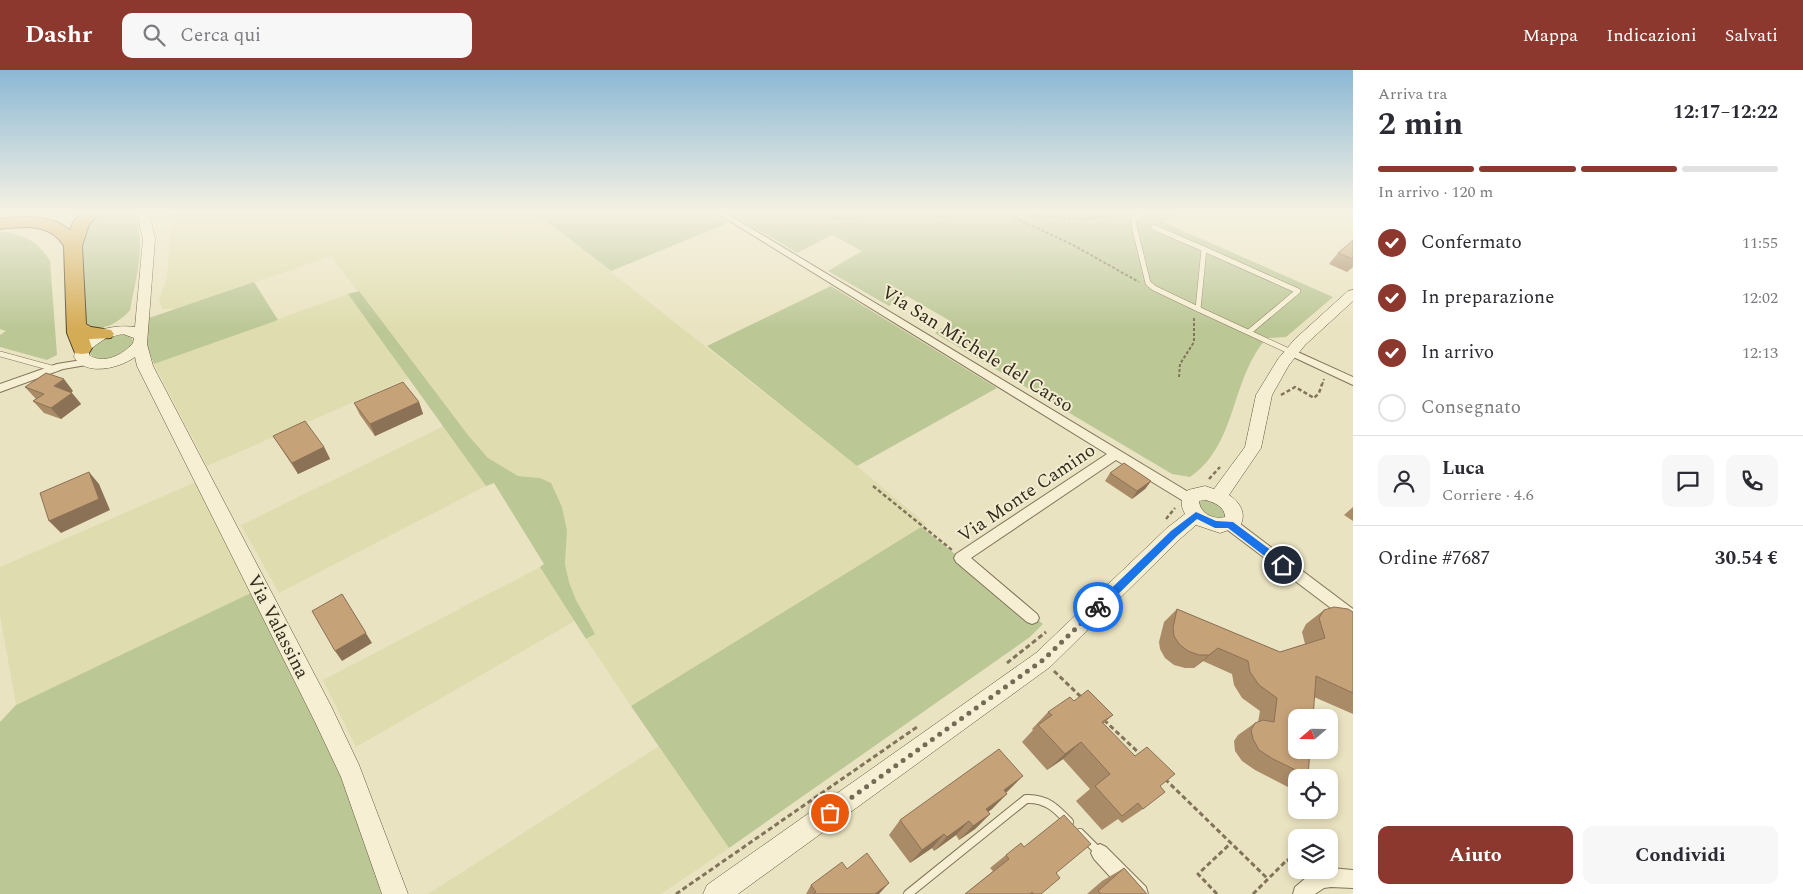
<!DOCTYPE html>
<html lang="it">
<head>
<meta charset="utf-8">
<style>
	:root { --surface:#fff; --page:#f7f7f7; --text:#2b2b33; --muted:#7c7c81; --line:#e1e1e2; --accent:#8d382e }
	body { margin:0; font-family:Spectral,serif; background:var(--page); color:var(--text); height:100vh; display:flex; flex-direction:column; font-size:19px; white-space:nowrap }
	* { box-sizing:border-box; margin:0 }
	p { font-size:16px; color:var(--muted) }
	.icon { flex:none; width:28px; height:28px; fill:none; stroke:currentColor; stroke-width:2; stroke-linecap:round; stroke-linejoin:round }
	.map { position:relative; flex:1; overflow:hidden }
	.sheet { display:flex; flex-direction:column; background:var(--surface); width:450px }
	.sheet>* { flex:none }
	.needle { width:32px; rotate:250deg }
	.controls { position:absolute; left:1288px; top:639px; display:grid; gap:10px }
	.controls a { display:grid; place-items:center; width:50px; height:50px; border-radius:10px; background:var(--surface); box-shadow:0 2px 8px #0003; font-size:25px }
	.pin { position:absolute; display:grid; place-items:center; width:42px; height:42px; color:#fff; margin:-21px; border:2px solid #fff; border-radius:50%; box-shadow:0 1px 5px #0007 }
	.courier { position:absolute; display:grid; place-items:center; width:50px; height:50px; margin:-25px; border:4px solid #1a73e8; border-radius:50%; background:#fff; color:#222; box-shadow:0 1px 6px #0007 }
	.overview em { font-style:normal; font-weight:700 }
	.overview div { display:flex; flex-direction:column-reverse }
	.overview { display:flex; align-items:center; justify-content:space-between; height:85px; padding:0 25px }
	h1 { font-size:32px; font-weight:700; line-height:38px }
	.bar { display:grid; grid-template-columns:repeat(4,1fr); gap:8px 5px; align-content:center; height:60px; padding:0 25px }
	.bar i { height:6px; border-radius:4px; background:var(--line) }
	.bar .on { background:var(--accent) }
	.bar p { grid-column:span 4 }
	.line { display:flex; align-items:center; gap:12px; padding:0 25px; border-top:1px solid var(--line) }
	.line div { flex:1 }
	.round { display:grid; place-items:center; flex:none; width:52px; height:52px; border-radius:10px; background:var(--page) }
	ol { padding:0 25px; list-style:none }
	li { display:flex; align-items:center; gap:15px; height:55px }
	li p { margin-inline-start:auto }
	li .icon { padding:5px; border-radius:50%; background:var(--accent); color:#fff; stroke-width:4 }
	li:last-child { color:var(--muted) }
	li i { width:28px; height:28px; border:2px solid var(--line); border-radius:50% }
	.cta { display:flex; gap:10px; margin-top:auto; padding:10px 25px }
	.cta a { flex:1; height:58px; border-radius:10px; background:var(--accent); color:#fff; font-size:20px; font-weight:700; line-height:58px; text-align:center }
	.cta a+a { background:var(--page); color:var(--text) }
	header { display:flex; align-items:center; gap:30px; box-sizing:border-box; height:70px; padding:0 25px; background:var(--accent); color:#fff }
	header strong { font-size:24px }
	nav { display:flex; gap:28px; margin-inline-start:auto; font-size:18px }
	.search { width:350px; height:45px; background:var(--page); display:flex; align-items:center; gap:12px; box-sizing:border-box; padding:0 18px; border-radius:10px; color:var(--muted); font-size:19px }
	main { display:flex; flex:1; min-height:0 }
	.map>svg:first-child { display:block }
	.farmland { fill:#dfddaf }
	.green { fill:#bcc796 }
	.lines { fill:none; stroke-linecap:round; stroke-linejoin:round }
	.lane-far1-casing { stroke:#82745a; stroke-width:6 }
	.lane-casing { stroke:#82745a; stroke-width:10 }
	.street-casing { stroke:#82745a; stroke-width:2 }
	.secondary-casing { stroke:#64553d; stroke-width:1 }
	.highway-casing { stroke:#50422e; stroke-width:2 }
	.path-far2 { stroke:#82745a; stroke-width:2; stroke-dasharray:3 2; stroke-linecap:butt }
	.path-far1 { stroke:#82745a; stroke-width:2.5; stroke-dasharray:4 2.5; stroke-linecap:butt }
	.path { stroke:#82745a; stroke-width:3; stroke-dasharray:5 3; stroke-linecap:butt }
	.lane-far1 { stroke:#f6efd3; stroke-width:5 }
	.lane { stroke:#f6efd3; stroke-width:8 }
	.street { fill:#f6efd3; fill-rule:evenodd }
	.secondary { fill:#f6efd3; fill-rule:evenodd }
	.highway { fill:#d5ac56; fill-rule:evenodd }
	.wall { fill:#aa8b68 }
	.shaded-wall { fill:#8b7155 }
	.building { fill:#c6a279; stroke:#8b7155 }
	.route { fill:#1a73e8 }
	.done { stroke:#736b56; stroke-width:5; stroke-dasharray:0 9 }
	.labels { text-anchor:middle; stroke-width:4; stroke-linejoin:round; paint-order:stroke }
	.street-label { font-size:19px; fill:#332a1d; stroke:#f2ecd0 }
</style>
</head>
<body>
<header>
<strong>Dashr</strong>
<div class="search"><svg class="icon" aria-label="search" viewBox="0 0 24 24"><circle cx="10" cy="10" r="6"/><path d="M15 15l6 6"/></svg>Cerca qui</div>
<nav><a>Mappa</a><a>Indicazioni</a><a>Salvati</a></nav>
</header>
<main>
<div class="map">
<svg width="1353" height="824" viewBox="0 0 1353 824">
	<rect width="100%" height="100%" fill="#eae3c1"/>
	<!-- farmland -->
	<g class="farmland">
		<path d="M 172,143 L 536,143 L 857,396 L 926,454 L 631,636 L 586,569 L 594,564 L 576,530 L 569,512 L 565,494 L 567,460 L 562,437 L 540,408 L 518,406 L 488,388 L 468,365 L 331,186 L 178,239 L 163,239 L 159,230 L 167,207 Z"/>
		<path d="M 348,224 L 409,308 L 207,396 L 154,294 Z"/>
		<path d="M 444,356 L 486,416 L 279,523 L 241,455 Z"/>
		<path d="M 198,411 L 255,521 L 16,635 L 0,545 L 0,497 Z"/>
		<path d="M 540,497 L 575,551 L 356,677 L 323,610 Z"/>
		<path d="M 659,676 L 729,778 L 661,824 L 428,824 Z"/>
	</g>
	<!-- green -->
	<g class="green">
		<path d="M 97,143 L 133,143 C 148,171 135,211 130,240 C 121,251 100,265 87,253 C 84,224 70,162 97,143 Z"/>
		<path d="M 536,143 L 710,143 L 728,153 L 611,201 Z"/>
		<path d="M 730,143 L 1177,143 L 1163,152 L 1333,227 L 1286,267 L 1268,268 L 1265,270 C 1230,312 1237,375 1190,407 L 1172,404 L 935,263 L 952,252 L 907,226 L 889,236 L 828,201 L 862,181 L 832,165 L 797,183 Z"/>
		<path d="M 0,162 C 23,163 38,171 50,191 L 57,285 L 47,290 L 0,277 L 0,265 L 6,261 L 0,259 Z"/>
		<path d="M 254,212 L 278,250 L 154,294 L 148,278 L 146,249 Z"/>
		<path d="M 831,216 L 997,318 L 857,396 L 707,276 Z"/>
		<path d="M 359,221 L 468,365 L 488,388 L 518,406 L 540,408 L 551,413 L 562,437 L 567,460 L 565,494 L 569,512 L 576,530 L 595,564 L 586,569 L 540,497 L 544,494 L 494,413 L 486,416 L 348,224 Z"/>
		<path d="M 119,265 C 126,265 132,265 133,272 C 127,285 102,296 90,284 L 92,277 L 102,269 Z"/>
		<path d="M 1201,430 L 1210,430 L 1225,439 L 1225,447 L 1214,449 L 1201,442 L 1199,432 Z"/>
		<path d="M 921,457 L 1043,554 L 1030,567 L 729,778 L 631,636 Z"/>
		<path d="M 255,521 L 337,690 L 383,824 L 0,824 L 0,652 L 16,635 Z"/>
	</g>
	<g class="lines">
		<defs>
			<g id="lane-far1">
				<path d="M 1140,143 L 1134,149 L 1134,156 L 1148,213 L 1154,218 L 1198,239"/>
				<path d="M 1153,157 L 1204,179 L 1198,239 L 1291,282"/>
				<path d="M 1204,179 L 1298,221 L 1249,262"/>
				<path d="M 0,284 L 55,299"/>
			</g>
			<g id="lane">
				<path d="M 1080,763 L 1099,782"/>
				<path d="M 908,824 L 1026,729 C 1046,728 1056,738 1069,752"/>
			</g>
			<g id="street">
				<path d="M 717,143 L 726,143 L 1195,426 L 1196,429 L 1195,432 L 1185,432 L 1116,390 L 971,488 L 1037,544 L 1039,548 L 1037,552 L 1032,554 L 1027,552 L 956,492 L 954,488 L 956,484 L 1107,384 Z"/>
				<path d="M 1291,279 L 1353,307 L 1353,315 L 1287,284 L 1286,282 Z"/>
				<path d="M 88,289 L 92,290 L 93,292 L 92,294 L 63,299 L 0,322 L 0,314 L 57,294 Z"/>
				<path d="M 1230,449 L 1235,450 L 1353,539 L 1353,553 L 1348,551 L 1225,458 L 1223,454 L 1225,450 Z"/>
				<path d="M 1100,774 L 1106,777 L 1146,817 L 1148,824 L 1126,824 L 1094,789 L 1091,783 L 1094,777 Z"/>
				<path d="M 1331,798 L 1353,800 L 1353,818 L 1331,817 L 1324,818 L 1315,824 L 1293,824 L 1295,817 L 1307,807 Z"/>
			</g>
			<g id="secondary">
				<path d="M 137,143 L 149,143 L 155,169 L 147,274 L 153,296 L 331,636 L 359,695 L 408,824 L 382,824 L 341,707 L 315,652 L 137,296 L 135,287 C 120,298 86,307 74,287 C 77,261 113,254 135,257 L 143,169 ZM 123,264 L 134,268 L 133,273 C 123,285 103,295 89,285 L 89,280 L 106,268 Z"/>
				<path d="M 1353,220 L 1353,231 L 1305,275 L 1289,295 L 1272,325 L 1261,378 L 1229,425 C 1240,432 1247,444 1240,456 L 1220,463 L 1196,455 L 1181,468 L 1050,597 L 738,824 L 703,824 L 707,815 L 1036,583 L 1167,458 L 1185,444 C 1180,434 1180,428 1188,420 L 1205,416 L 1214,419 L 1245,377 L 1256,325 L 1278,289 L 1295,269 L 1348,221 ZM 1205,430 C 1214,432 1225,437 1225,447 C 1214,450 1200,444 1199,431 Z"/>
			</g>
			<path id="highway" d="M 82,143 L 99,143 L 89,154 L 82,176 L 86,254 L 91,257 L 111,260 L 114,264 L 111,268 L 89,269 L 92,278 L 89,283 L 82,284 L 75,283 L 67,263 L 64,176 C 50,153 23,156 0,159 L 0,149 C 23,146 51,144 70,160 L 73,152 Z"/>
		</defs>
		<!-- lane-far1 casing -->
		<use href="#lane-far1" class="lane-far1-casing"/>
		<!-- lane casing -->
		<use href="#lane" class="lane-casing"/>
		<!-- street casing -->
		<use href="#street" class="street-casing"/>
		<!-- secondary casing -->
		<use href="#secondary" class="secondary-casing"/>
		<!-- highway casing -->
		<use href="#highway" class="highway-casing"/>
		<!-- path-far2 -->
		<g class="path-far2">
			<path d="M 829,143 L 830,146 C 844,150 855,150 868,143"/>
			<path d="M 922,143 L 945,147 L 957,143"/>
			<path d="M 1005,143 L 1073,175 L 1139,212"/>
			<path d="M 1008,143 L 1083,149 L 1125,143"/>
			<path d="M 1179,307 L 1180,294 L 1194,272 L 1194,247"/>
			<path d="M 1322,315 L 1324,309"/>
		</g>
		<!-- path-far1 -->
		<g class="path-far1">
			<path d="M 1281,325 L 1295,317 L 1314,328 L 1319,323 L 1322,314"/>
			<path d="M 1209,409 L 1220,397"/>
			<path d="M 873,416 L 952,480"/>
			<path d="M 1166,449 L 1175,438"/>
		</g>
		<!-- path -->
		<g class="path">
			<path d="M 1007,593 L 1046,562"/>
			<path d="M 1054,601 L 1081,627"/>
			<path d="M 1104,650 L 1140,684"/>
			<path d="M 1165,709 L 1268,809"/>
			<path d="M 676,824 L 917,657"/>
			<path d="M 1217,824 L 1198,804 L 1231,773"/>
			<path d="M 1253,824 L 1287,790 L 1296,793"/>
		</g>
		<!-- lane-far1 -->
		<use href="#lane-far1" class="lane-far1"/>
		<!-- lane -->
		<use href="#lane" class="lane"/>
		<!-- street -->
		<use href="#street" class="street"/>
		<!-- secondary -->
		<use href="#secondary" class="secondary"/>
		<!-- highway -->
		<use href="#highway" class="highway"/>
	</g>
	<!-- wall -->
	<g class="wall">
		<path d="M 1353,170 L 1353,197 L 1347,202 L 1329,194 L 1338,183 Z"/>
		<path d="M 25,317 L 73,321 L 71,322 L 81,334 L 61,349 L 44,343 L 33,331 L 36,329 L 35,328 Z"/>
		<path d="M 419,332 L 423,344 L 375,366 L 360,345 L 354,333 Z"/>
		<path d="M 273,366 L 324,377 L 330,389 L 298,404 Z"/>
		<path d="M 1110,403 L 1151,411 L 1145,419 L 1132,429 L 1105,411 Z"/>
		<path d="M 1353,437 L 1353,451 L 1344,445 Z"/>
		<path d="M 1177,539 L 1280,582 L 1305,574 L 1302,562 L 1306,554 L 1324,540 L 1353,542 L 1353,644 L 1314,627 L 1308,706 L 1305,708 L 1296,708 L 1296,713 L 1288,717 L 1255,700 L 1242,691 L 1235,681 L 1234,671 L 1238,665 L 1255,653 L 1258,652 L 1260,641 L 1242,628 L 1234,615 L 1232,604 L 1203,591 L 1194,598 L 1185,598 L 1174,595 L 1165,588 L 1160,579 L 1159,572 L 1164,552 Z"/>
		<path d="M 1074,631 L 1113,645 L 1103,654 L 1160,716 L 1143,739 L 1122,753 L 1118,749 L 1102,760 L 1076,731 L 1090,719 L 1063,689 L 1047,700 L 1022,672 L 1033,660 L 1032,659 L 1048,642 Z"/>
		<path d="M 1006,722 L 992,739 L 988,742 L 990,744 L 975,759 L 959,770 L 956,765 L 934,781 L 932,778 L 910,793 L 889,765 L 900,750 Z"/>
		<path d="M 1024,777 L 1056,803 L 1041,824 L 965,824 L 993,801 L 990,798 L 1006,785 Z"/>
		<path d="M 1124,798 L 1147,824 L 1087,824 L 1102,811 Z"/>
		<path d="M 847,799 L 879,824 L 806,824 L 811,815 Z"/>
	</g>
	<!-- shaded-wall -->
	<g class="shaded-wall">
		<path d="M 64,309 L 73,321 L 63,328 L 54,316 Z"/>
		<path d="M 72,323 L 81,334 L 61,349 L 51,338 Z"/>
		<path d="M 419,332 L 423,344 L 375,366 L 370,354 Z"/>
		<path d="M 324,377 L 330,389 L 298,404 L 292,393 Z"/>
		<path d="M 89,402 L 99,414 L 110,440 L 61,463 L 49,451 Z"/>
		<path d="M 1151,411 L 1145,419 L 1132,429 L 1137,421 Z"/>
		<path d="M 342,524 L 372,573 L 342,591 L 335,581 Z"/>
		<path d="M 1218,578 L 1203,591 L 1194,598 L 1209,585 Z"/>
		<path d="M 1081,672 L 1063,689 L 1047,700 L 1065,684 Z"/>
		<path d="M 1023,706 L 1007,722 L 989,735 L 1004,720 Z"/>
		<path d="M 1007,724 L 992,739 L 971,754 L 986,739 Z"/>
		<path d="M 990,744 L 975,759 L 959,770 L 973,756 Z"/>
		<path d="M 969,751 L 956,765 L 934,781 L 947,767 Z"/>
		<path d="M 944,764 L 932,778 L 910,793 L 922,780 Z"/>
		<path d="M 889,813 L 879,824 L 875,824 Z"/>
	</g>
	<!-- building -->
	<g class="building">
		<path d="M 1353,170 L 1353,189 L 1338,183 Z"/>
		<path d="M 46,303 L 64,309 L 54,316 L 72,323 L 51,338 L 33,331 L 44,324 L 25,317 Z"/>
		<path d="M 403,312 L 419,332 L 370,354 L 354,333 Z"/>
		<path d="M 305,351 L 324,377 L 292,393 L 273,366 Z"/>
		<path d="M 1124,393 L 1151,411 L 1137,421 L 1110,403 Z"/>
		<path d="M 89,402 L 99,429 L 49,451 L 40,423 Z"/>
		<path d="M 342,524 L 366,563 L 335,581 L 312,541 Z"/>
		<path d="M 1334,537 L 1348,539 L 1353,542 L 1353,623 L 1316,606 L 1313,648 L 1296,648 L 1296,680 L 1310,680 L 1308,706 L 1273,689 L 1259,680 L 1253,669 L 1251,660 L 1255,653 L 1263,650 L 1274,652 L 1277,628 L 1259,615 L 1250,602 L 1248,591 L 1218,578 L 1209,585 L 1199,585 L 1188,581 L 1179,574 L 1174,566 L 1173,558 L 1177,539 L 1280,582 L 1325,568 L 1319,548 L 1324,540 Z"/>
		<path d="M 1088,620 L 1113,645 L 1102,652 L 1135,686 L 1147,677 L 1175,704 L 1160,716 L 1165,722 L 1143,739 L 1138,733 L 1122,746 L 1095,716 L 1110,704 L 1081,672 L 1065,684 L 1038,655 L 1052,645 L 1048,642 L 1070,627 L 1074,631 Z"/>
		<path d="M 999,679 L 1023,706 L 1004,720 L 1007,724 L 986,739 L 990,744 L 973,756 L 969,751 L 947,767 L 944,764 L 922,780 L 900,750 Z"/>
		<path d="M 1064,745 L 1091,774 L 1056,803 L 1060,808 L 1041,824 L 1033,824 L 1032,822 L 1030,824 L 965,824 L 1009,789 L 1006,785 L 1021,773 L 1024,777 Z"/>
		<path d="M 867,783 L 889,813 L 875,824 L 813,824 L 816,822 L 811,815 L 842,792 L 847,799 Z"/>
		<path d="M 1124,798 L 1147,824 L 1101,824 L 1098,821 Z"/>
	</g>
	<!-- sky -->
	<linearGradient id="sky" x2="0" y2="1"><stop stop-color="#8cb8d5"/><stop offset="0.55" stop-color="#f6f2e3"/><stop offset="1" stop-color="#f6f2e3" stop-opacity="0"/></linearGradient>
	<rect width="1353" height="258" fill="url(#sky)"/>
	<!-- route -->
	<path class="route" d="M 1196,442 L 1216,451 L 1233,452 L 1287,492 L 1287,498 L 1280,498 L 1228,458 L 1215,458 L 1197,449 L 1177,466 L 1102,540 L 1095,540 L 1095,534 L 1171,461 Z"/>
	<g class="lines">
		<!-- done -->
		<path class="done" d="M 830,743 L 1043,590 L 1098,537"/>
	</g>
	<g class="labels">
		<!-- street labels -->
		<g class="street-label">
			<text transform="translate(978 278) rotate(32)" y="7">Via San Michele del Carso</text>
			<text transform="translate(1026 422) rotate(-34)" y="7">Via Monte Camino</text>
			<text transform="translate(279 556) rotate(63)" y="7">Via Valassina</text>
		</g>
	</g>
</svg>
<div class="controls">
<a><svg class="needle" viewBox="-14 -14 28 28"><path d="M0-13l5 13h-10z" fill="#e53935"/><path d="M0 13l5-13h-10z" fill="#7c7c81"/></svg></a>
<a><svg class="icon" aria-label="locate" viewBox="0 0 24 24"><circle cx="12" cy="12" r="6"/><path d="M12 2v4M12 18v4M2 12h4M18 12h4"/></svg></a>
<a><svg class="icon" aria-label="layers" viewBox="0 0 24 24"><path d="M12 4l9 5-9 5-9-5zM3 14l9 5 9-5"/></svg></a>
</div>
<div class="pin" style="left:830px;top:743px;background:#ea580c"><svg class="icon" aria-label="bag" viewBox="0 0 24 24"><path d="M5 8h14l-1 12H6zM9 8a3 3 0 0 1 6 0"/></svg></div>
<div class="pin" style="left:1283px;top:495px;background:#1f2937"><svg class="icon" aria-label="home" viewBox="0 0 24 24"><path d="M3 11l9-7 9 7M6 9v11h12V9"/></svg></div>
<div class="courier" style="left:1098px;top:537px"><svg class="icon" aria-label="bike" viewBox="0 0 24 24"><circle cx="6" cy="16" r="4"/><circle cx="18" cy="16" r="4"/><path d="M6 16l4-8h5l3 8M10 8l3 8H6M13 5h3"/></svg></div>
</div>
<section class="sheet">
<div class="overview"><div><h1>2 min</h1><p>Arriva tra</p></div><em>12:17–12:22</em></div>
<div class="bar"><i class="on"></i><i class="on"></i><i class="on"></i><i></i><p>In arrivo · 120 m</p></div>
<ol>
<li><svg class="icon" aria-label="check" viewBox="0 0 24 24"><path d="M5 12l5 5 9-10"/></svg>Confermato<p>11:55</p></li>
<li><svg class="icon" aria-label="check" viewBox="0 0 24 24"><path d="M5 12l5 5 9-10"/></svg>In preparazione<p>12:02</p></li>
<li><svg class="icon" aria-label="check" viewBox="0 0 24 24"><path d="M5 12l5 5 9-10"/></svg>In arrivo<p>12:13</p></li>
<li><i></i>Consegnato</li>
</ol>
<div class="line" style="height:90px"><a class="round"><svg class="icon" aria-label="person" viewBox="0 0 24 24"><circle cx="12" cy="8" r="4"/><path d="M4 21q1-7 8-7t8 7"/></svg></a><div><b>Luca</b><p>Corriere · 4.6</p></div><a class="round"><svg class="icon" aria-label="chat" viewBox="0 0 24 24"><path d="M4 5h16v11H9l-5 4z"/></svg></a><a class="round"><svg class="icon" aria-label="phone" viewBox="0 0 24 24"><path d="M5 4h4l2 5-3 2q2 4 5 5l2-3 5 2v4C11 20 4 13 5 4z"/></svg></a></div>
<div class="line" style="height:65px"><div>Ordine #7687</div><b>30.54 €</b></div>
<div class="cta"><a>Aiuto</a><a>Condividi</a></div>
</section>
</main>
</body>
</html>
